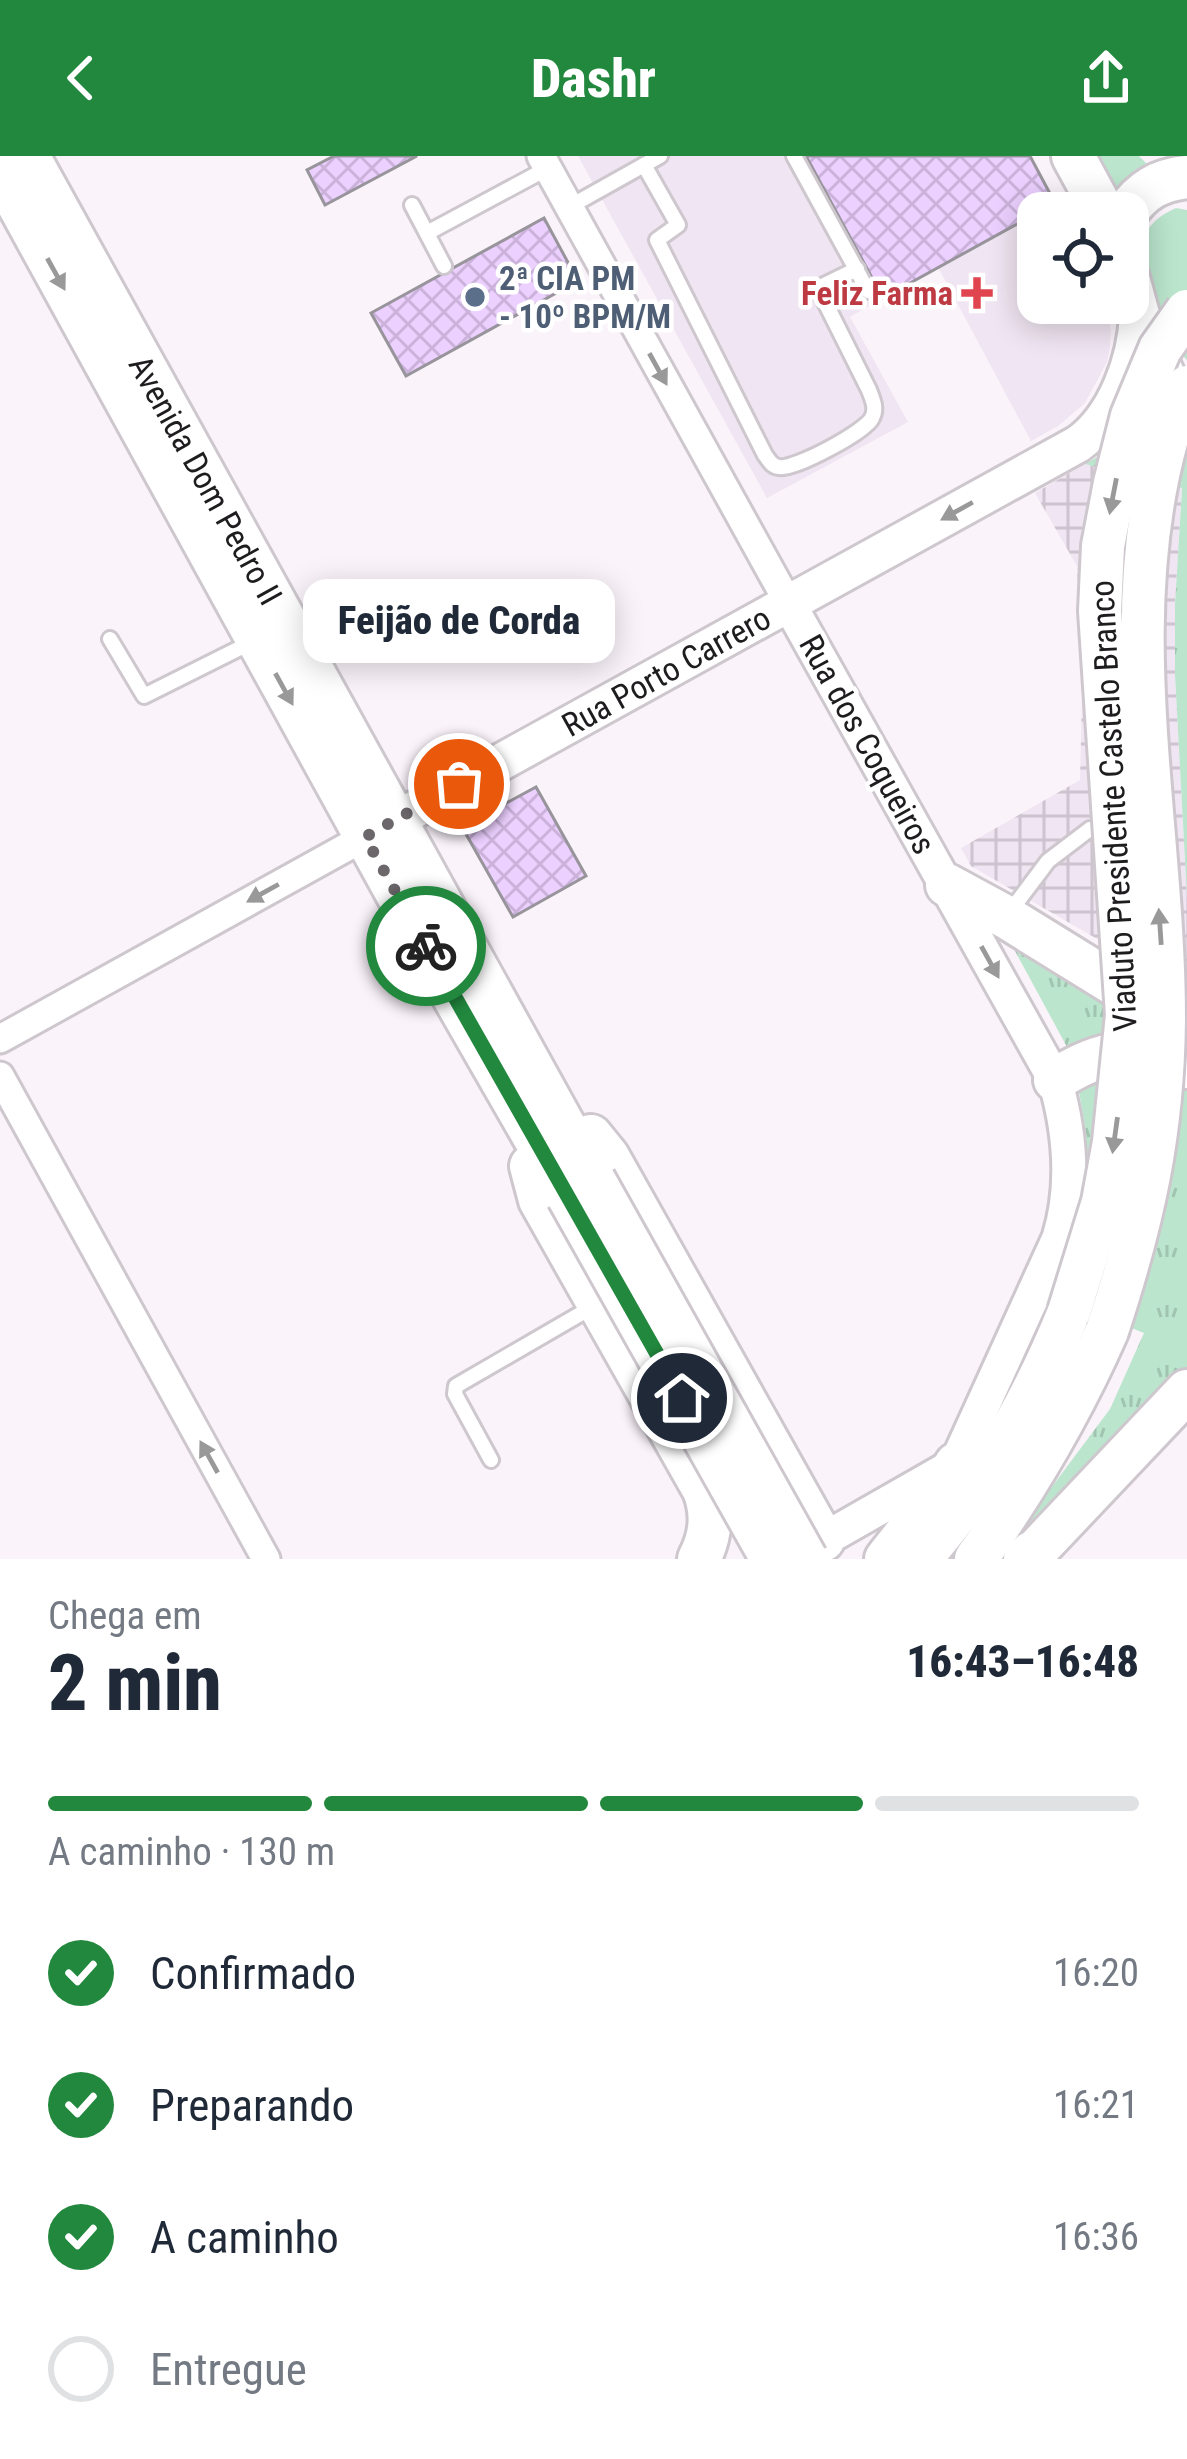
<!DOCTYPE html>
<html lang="pt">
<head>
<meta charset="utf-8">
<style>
	:root { --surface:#fff; --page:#f6f6f7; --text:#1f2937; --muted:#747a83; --line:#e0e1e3; --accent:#22883e }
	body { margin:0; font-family:"Roboto Condensed",sans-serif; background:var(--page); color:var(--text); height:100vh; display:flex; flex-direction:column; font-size:45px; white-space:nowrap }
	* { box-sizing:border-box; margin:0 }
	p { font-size:39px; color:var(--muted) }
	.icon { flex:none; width:66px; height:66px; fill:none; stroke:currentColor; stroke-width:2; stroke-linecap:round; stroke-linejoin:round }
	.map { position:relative; height:1403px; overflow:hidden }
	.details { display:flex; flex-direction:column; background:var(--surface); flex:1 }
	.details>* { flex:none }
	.buttons { position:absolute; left:1017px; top:36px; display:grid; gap:24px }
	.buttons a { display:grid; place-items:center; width:132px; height:132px; border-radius:24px; background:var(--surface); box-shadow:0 6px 30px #0003; font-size:60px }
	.pin { position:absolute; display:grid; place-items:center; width:102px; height:102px; color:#fff; margin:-51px; border:6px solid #fff; border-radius:50%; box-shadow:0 3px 12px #0007 }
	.courier { position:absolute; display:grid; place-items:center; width:120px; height:120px; margin:-60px; border:9px solid #22883e; border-radius:50%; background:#fff; color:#222; box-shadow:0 3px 15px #0007 }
	.bubble { position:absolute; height:84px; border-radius:24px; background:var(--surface); box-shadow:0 6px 30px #0003; font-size:39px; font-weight:800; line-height:84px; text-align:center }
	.summary em { font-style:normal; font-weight:800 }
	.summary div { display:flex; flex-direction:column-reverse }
	.summary { display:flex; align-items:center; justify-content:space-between; height:204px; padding:0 48px }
	h1 { font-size:78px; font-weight:800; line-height:90px }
	.bar { display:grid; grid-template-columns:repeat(4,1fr); gap:18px 12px; align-content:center; height:144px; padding:0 48px }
	.bar i { height:15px; border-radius:9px; background:var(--line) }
	.bar .selected { background:var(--accent) }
	.bar p { grid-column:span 4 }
	ol { padding:0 48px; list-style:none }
	li { display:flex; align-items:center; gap:36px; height:132px }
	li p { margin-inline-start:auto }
	li .icon { padding:12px; border-radius:50%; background:var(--accent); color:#fff; stroke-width:4 }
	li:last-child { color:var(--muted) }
	li i { width:66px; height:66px; border:6px solid var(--line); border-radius:50% }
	header { display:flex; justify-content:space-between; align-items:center; height:156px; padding:0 48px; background:var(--accent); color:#fff; font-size:54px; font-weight:800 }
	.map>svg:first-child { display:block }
	.built { fill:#f0e5f2 }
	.industrial { fill:url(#industrial-grid) }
	.grass { fill:#bbe5cd }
	.park { fill:url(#park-tufts) }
	.building { fill:url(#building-cross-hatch); stroke:#98949b; stroke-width:3 }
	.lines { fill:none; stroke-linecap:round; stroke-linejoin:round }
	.service-casing { stroke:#cec8ce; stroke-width:20 }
	.minor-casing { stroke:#cec8ce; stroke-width:33 }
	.tertiary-casing { stroke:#cec8ce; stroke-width:39 }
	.secondary-casing { stroke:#cec8ce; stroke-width:42 }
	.primary-casing { stroke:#cec8ce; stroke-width:48 }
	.trunk-casing { stroke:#cec8ce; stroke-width:48 }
	.service { stroke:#fff; stroke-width:14 }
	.minor { stroke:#fff; stroke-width:27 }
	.tertiary { stroke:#fff; stroke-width:33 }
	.secondary { stroke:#fff; stroke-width:36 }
	.primary { stroke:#fff; stroke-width:42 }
	.trunk { stroke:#fff; stroke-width:42 }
	.primary-bridge-casing { stroke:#cec8ce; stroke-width:48; stroke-linecap:butt }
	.trunk-bridge-casing { stroke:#cec8ce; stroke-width:48; stroke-linecap:butt }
	.primary-bridge { stroke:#fff; stroke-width:42 }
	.trunk-bridge { stroke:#fff; stroke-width:42 }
	.oneway { fill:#9a999a }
	.done { stroke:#6b676b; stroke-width:12; stroke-dasharray:0 21.6 }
	.route { stroke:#22883e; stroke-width:15 }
	.health-dot { fill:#e0444e; stroke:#fff; stroke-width:4.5 }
	.service-dot { fill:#5c6f8a; stroke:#fff; stroke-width:4.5 }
	.labels { text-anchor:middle; stroke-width:9; stroke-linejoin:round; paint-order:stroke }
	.service-label { font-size:33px; font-weight:bold; fill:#4e5e75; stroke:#fff; text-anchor:start }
	.health-label { font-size:33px; font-weight:bold; fill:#be3a42; stroke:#fff; text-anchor:end }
	.street-label { font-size:33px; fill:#1e1c1e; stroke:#fff }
</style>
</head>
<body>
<header><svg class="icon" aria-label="back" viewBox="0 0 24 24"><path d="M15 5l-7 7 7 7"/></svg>Dashr<svg class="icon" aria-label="share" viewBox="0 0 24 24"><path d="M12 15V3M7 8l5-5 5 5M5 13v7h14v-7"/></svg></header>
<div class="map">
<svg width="1187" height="1403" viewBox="0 0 1187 1403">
	<defs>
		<pattern id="industrial-grid" width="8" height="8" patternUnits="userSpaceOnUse" patternTransform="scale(3)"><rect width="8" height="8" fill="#f0e5f2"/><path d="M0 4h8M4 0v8" fill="none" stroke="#cdc4cf"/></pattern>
		<pattern id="park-tufts" width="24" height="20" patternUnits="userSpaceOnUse" patternTransform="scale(3)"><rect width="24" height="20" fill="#bbe5cd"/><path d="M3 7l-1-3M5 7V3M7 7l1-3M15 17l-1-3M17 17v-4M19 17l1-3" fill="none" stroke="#a0c4b0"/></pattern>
		<pattern id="building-cross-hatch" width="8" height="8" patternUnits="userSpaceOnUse" patternTransform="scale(3)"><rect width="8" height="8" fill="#ecd0ff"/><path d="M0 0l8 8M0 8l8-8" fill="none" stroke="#cab2da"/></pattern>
	</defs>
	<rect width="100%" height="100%" fill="#faf3fa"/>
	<!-- built -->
	<g class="built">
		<path d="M 578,0 L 806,0 L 883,142 L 850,161 L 908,266 L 767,342 Z"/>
		<path d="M 1055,47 L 1061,57 L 1038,57 L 1038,147 L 1106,147 L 1111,174 L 1110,191 L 1107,206 L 1085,247 L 1058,270 L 1031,285 L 938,111 Z"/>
	</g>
	<!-- industrial -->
	<path class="industrial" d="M 1085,308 L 1182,331 L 1175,449 L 1175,519 L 1187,742 L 1187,835 L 971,710 L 961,692 L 1080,624 L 1082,540 L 1077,410 L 1035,337 Z"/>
	<!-- grass -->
	<g class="grass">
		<path d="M 1086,0 L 1139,0 L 1152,13 L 1125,25 L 1110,42 Z"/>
		<path d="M 1176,52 L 1187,54 L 1187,204 C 1173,191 1167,173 1159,156 C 1142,115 1124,75 1176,52 Z"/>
	</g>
	<!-- park -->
	<g class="park">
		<path d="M 1137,278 L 1185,296 L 1187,300 L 1187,742 L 1175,519 L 1175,449 L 1182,332 L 1085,308 Z"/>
		<path d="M 1017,789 L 1170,876 L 1187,847 L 1187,1211 L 998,1403 L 1110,1253 L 1144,1177 L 1055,1142 L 1080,1070 L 1087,1002 L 1085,970 L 1073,902 L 1015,795 Z"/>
	</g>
	<!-- building -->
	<g class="building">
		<path d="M 334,0 L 417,0 L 325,49 L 307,14 Z"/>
		<path d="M 806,0 L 1030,0 L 1055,47 L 883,142 Z"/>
		<path d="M 544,62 L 578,125 L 406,220 L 371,157 Z"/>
		<path d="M 536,631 L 586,720 L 513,761 L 462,671 Z"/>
	</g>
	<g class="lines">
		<defs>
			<g id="service">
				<path d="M 794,0 L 868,135"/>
				<path d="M 644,9 L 678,69 L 657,84 L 765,299 C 769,304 771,310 779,311 C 794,314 865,276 872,262 C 877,253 873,244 869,234 L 818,132 L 857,113"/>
				<path d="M 412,49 L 444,110"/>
				<path d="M 569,51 L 660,0"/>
				<path d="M 427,77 L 548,12"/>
				<path d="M 110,483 L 144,540 L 252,486"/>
				<path d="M 1009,757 L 1048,705 L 1090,673"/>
				<path d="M 491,1304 L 455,1238 L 456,1230 L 594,1150"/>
			</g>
			<g id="minor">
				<path d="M 541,0 L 789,448"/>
				<path d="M 0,883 L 365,681"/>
				<path d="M 0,920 L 266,1403"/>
			</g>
			<path id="tertiary" d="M 789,448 L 1055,924 C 1070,976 1075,1030 1059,1082 L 956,1308 L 802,1396"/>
			<path id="secondary" d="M 374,676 L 1078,288 C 1116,261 1136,204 1138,159"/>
			<g id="primary">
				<path d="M 28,0 L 594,1024"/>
				<path d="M 1073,0 L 1104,57"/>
				<path d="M 0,15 L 455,843 L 568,1040"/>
				<path d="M 1126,57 C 1142,34 1159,24 1187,21"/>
				<path d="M 1128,122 L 1138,159 L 1167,228"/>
				<path d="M 947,729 L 1006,761 L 1187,873"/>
				<path d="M 1055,924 C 1099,895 1138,887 1187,911"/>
				<path d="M 591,980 L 608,1001 L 823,1384"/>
				<path d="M 531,1010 L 540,1044 L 704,1334 C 713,1358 711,1380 699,1403"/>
				<path d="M 1028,1403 L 1187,1235"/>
			</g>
			<g id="trunk">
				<path d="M 886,1403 L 937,1338 L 956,1308"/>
				<path d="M 920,1403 C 985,1329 1032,1247 1069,1156"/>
				<path d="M 976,1403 C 1027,1331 1072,1255 1107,1175"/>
				<path d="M 1025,1403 L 1031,1397"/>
			</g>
		</defs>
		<!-- service casing -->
		<use href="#service" class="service-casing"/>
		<!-- minor casing -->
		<use href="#minor" class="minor-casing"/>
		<!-- tertiary casing -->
		<use href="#tertiary" class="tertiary-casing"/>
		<!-- secondary casing -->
		<use href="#secondary" class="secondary-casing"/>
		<!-- primary casing -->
		<use href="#primary" class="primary-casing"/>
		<!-- trunk casing -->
		<use href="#trunk" class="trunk-casing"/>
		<!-- service -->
		<use href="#service" class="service"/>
		<!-- minor -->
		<use href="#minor" class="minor"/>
		<!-- tertiary -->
		<use href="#tertiary" class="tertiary"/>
		<!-- secondary -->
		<use href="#secondary" class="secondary"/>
		<!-- primary -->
		<use href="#primary" class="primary"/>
		<!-- trunk -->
		<use href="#trunk" class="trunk"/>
		<defs>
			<g id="primary-bridge">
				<path d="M 594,1024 L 806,1403"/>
				<path d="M 568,1040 L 772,1403"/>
			</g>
			<g id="trunk-bridge">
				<path d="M 1069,1156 L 1103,1046 L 1114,986 L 1127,859 L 1100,455 L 1103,390 L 1115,327 L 1132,260 L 1160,193 L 1187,155"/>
				<path d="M 1107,1175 C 1143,1066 1163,978 1164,863 C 1164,669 1114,472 1167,282 C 1172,264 1180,248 1187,231"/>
			</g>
		</defs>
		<!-- primary-bridge casing -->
		<use href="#primary-bridge" class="primary-bridge-casing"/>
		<!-- trunk-bridge casing -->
		<use href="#trunk-bridge" class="trunk-bridge-casing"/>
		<!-- primary-bridge -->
		<use href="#primary-bridge" class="primary-bridge"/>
		<!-- trunk-bridge -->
		<use href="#trunk-bridge" class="trunk-bridge"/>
	</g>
	<!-- one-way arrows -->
	<defs><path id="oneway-solid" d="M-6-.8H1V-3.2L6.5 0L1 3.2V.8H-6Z" transform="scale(3)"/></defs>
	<g class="oneway">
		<use href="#oneway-solid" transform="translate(56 118) rotate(61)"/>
		<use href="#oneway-solid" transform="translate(658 213) rotate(61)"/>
		<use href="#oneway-solid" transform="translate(1113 340) rotate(101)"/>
		<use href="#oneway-solid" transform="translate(957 355) rotate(151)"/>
		<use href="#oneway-solid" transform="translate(284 533) rotate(61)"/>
		<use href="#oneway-solid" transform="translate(263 737) rotate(151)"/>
		<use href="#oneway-solid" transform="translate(1160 771) rotate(-94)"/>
		<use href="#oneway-solid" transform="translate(990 806) rotate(61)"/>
		<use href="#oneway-solid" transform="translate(1115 979) rotate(98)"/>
		<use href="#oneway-solid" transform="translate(209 1301) rotate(-119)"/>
	</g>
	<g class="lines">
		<!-- done -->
		<path class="done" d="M 426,790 L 365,681 L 459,628"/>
		<!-- route -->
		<path class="route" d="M 426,790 L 682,1242"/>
	</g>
	<!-- markers -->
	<path class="health-dot" d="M971 119h12v12h12v12h-12v12h-12v-12h-12v-12h12z"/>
	<circle class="service-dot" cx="475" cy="141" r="12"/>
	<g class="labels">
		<!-- service labels -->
		<g class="service-label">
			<text x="499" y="134">2ª CIA PM<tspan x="499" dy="38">- 10º BPM/M</tspan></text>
		</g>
		<!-- health labels -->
		<g class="health-label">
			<text x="953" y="149">Feliz Farma</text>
		</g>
		<!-- street labels -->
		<g class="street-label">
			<text transform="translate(206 324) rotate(61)" y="12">Avenida Dom Pedro II</text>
			<text transform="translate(666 515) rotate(-29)" y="12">Rua Porto Carrero</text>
			<text transform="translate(868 588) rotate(61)" y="12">Rua dos Coqueiros</text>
			<text transform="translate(1113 650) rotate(-93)" y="12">Viaduto Presidente Castelo Branco</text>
		</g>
	</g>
</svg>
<div class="buttons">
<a><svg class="icon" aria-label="locate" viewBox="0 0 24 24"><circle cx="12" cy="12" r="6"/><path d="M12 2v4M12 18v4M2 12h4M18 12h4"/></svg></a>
</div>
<div class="pin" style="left:459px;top:628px;background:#ea580c"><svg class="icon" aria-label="bag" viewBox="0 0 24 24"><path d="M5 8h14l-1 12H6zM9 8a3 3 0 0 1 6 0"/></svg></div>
<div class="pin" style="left:682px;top:1242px;background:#1f2937"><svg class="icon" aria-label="home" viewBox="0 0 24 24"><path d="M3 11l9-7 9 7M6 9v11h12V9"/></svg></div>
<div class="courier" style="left:426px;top:790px"><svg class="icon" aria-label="bike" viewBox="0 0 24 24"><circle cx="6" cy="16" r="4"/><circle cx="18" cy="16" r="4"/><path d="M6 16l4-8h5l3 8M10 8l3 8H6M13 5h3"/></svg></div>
<div class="bubble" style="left:303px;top:423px;width:312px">Feijão de Corda</div>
</div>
<section class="details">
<div class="summary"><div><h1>2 min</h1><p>Chega em</p></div><em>16:43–16:48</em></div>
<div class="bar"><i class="selected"></i><i class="selected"></i><i class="selected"></i><i></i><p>A caminho · 130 m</p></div>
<ol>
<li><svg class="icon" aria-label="check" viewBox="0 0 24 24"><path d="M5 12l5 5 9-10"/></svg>Confirmado<p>16:20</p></li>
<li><svg class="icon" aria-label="check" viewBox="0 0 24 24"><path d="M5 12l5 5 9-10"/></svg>Preparando<p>16:21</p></li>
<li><svg class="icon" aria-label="check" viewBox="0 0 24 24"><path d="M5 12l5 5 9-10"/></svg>A caminho<p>16:36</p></li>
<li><i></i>Entregue</li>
</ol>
</section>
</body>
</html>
